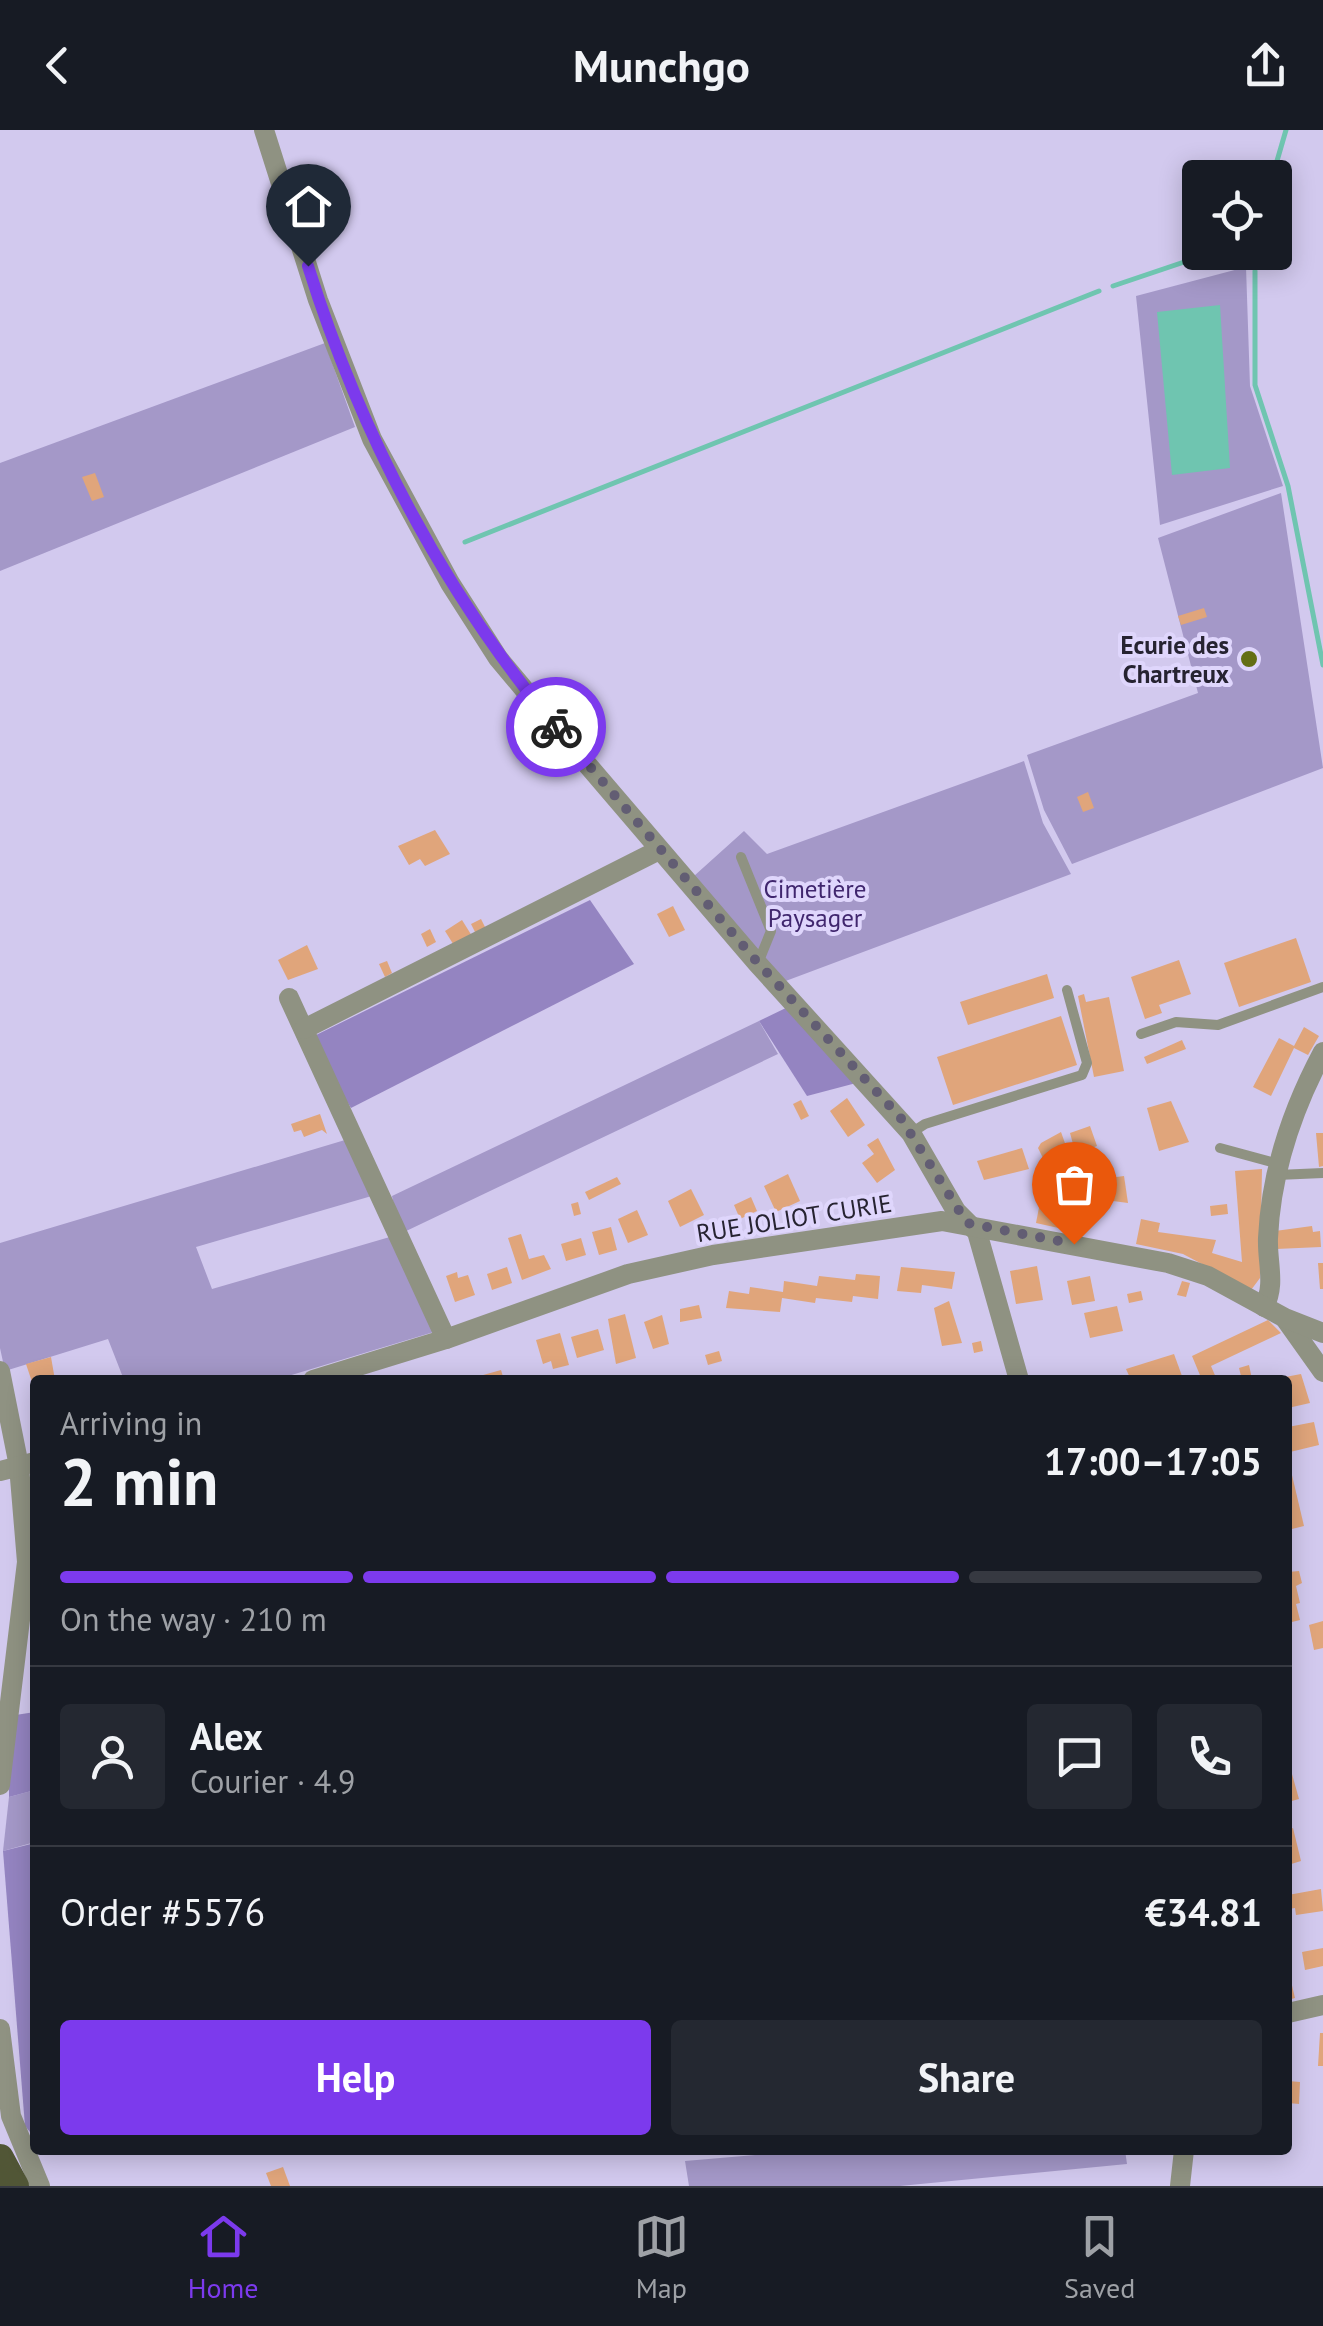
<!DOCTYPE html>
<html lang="en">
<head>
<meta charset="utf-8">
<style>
	:root { --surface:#171b24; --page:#242831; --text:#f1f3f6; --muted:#9ea1a6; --line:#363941; --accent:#7c3aed }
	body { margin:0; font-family:"PT Sans",sans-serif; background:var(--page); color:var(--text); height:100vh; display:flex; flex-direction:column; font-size:38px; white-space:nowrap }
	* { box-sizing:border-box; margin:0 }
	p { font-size:32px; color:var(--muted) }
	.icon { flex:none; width:55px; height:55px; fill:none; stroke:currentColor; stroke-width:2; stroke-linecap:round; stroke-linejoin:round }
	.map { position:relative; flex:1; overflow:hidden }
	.side { position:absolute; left:30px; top:1245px; width:1262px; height:780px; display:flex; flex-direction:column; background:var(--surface); border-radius:10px; box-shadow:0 5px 25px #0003 }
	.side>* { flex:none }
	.tools { position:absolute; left:1182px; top:30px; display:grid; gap:20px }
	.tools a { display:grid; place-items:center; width:110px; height:110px; border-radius:10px; background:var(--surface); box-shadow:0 5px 25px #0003; font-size:50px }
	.pin { position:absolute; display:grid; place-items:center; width:85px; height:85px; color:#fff; margin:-102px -42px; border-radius:50% 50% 50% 0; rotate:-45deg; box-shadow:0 0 10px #0007 }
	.pin .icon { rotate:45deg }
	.courier { position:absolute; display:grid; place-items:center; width:100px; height:100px; margin:-50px; border:8px solid #7c3aed; border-radius:50%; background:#fff; color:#222; box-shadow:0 2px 12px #0007 }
	.overview em { font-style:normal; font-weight:800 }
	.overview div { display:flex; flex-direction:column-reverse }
	.overview { display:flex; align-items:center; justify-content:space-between; height:170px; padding:0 30px }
	h1 { font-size:65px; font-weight:800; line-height:75px }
	.bar { display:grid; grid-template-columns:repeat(4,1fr); gap:15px 10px; align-content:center; height:120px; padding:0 30px }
	.bar i { height:12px; border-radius:8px; background:var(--line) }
	.bar .selected { background:var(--accent) }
	.bar p { grid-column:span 4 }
	.line { display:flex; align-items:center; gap:25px; padding:0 30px; border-top:2px solid var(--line) }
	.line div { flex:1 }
	.round { display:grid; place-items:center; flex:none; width:105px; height:105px; border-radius:10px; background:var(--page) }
	.button { display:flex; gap:20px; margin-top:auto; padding:20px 30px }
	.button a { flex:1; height:115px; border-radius:10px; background:var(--accent); color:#fff; font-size:40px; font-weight:800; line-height:115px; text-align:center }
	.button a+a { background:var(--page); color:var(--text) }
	header { display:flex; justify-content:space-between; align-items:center; height:130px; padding:0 30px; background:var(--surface); font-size:45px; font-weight:800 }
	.tabs { display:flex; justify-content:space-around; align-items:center; height:140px; border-top:2px solid var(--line); background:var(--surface); font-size:28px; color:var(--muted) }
	.tabs a { display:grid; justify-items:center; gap:5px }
	.tabs .selected { color:var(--accent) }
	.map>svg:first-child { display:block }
	.green { fill:#a498c8 }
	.forest { fill:#9484c1 }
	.water { fill:#6fc5b0 }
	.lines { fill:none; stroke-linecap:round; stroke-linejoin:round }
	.stream { stroke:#6fc5b0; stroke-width:5 }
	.building { fill:#e0a57b }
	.service { stroke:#8f9282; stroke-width:10 }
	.minor { stroke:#8f9282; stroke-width:20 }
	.trunk { stroke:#515636; stroke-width:28 }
	.done { stroke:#625d73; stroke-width:10; stroke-dasharray:0 18 }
	.route { stroke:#7c3aed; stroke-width:12 }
	.poi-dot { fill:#646e15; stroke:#dfd6fc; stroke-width:4 }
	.labels { text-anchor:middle; stroke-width:8; stroke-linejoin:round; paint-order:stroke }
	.poi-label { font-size:25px; font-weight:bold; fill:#262331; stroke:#dfd6fc; text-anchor:end }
	.park-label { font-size:25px; fill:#40266e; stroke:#dfd6fc }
	.street-label { font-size:25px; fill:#262331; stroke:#dfd6fc }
</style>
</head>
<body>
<header><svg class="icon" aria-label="back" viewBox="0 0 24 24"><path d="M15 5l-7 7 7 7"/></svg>Munchgo<svg class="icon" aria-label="share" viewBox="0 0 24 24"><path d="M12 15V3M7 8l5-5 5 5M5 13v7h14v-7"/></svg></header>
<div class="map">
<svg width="1323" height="2056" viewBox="0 0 1323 2056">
	<rect width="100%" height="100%" fill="#d2c9ee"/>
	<!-- green -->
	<g class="green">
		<path d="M 1246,137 L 1250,256 L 1283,356 L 1160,395 L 1136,166 Z"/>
		<path d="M 325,213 L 355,297 L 0,441 L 0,333 Z"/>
		<path d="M 1281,363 L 1323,638 L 1072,734 L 1044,680 L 1027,625 L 1198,563 L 1158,408 Z"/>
		<path d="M 1024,631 L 1043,693 L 1071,744 L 783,852 L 694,746 L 744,701 L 767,724 Z"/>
		<path d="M 759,891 L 778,924 L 402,1103 L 437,1201 L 275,1250 L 124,1250 L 108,1209 L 5,1241 L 0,1218 L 0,1113 L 355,1007 L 382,1063 L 196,1117 L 212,1159 L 400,1104 L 392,1066 Z"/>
		<path d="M 35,1660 L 35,1712 L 3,1721 L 9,1667 Z"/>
		<path d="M 813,2020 L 1125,2020 L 1127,2034 L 900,2056 L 689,2056 L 685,2031 Z"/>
	</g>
	<!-- forest -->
	<g class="forest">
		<path d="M 590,770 L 634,834 L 351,978 L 308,909 Z"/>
		<path d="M 792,875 L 860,952 L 807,966 L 759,891 Z"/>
		<path d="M 35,1582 L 35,1660 L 9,1667 L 9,1586 Z"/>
		<path d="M 35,1713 L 35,2008 L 25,1996 L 3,1721 Z"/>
	</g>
	<!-- water -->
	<path class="water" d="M 1220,175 L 1230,338 L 1172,345 L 1157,182 Z"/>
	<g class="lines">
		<!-- stream -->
		<g class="stream">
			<path d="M 1272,48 L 1286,0"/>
			<path d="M 1255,122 L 1255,126"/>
			<path d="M 1255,141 L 1255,255 L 1288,356 L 1323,535"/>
			<path d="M 1113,156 L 1214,122"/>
			<path d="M 465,412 L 1099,161"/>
		</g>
	</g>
	<!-- building -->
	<g class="building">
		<path d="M 95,343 L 104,367 L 92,371 L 82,347 Z"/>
		<path d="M 1204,478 L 1207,487 L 1181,495 L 1178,486 Z"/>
		<path d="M 1088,662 L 1094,678 L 1083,682 L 1077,667 Z"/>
		<path d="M 435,700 L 450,724 L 425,736 L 420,729 L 409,735 L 398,716 Z"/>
		<path d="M 673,776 L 685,800 L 669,807 L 657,784 Z"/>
		<path d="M 481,789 L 486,799 L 476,804 L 471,794 Z"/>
		<path d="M 462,790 L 472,806 L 455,817 L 445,801 Z"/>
		<path d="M 430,799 L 436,812 L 427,817 L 421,804 Z"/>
		<path d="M 1296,808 L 1311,852 L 1239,877 L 1224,833 Z"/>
		<path d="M 307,815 L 318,839 L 288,850 L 278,830 Z"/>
		<path d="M 1179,830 L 1191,864 L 1159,875 L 1162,883 L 1145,889 L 1131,847 Z"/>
		<path d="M 387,831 L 392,843 L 385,847 L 379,834 Z"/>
		<path d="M 1047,844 L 1054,868 L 968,895 L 960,872 Z"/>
		<path d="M 1084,864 L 1086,872 L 1109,867 L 1124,941 L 1094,947 L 1078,866 Z"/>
		<path d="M 1061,886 L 1077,935 L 953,975 L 937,927 Z"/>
		<path d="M 1304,897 L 1319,906 L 1308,925 L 1294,918 L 1271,966 L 1253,957 L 1279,908 L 1294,916 Z"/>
		<path d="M 1182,910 L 1186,919 L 1147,934 L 1144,927 Z"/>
		<path d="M 847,968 L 865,995 L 848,1007 L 830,981 Z"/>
		<path d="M 801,970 L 809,986 L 801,990 L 793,974 Z"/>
		<path d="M 1171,971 L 1189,1012 L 1159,1021 L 1147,978 Z"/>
		<path d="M 320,984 L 327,1004 L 322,1000 L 304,1007 L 301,1000 L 294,1002 L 291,994 Z"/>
		<path d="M 1090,996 L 1097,1016 L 1089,1019 L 1095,1037 L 1076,1044 L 1067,1020 L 1061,1022 L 1068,1040 L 1052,1046 L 1038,1018 L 1041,1013 L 1061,1002 L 1066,1016 L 1073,1014 L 1070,1003 Z"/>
		<path d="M 1316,1003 L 1323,1003 L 1323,1036 L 1319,1037 Z"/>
		<path d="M 878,1008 L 895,1040 L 877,1053 L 862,1033 L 874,1024 L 867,1015 Z"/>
		<path d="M 1022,1018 L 1029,1039 L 984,1050 L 977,1031 Z"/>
		<path d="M 1262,1039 L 1260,1148 L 1251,1160 L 1183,1124 L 1136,1114 L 1141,1089 L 1160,1093 L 1158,1102 L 1216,1110 L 1212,1123 L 1242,1132 L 1235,1041 Z"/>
		<path d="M 788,1044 L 800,1071 L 776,1082 L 764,1056 Z"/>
		<path d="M 1124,1046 L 1128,1073 L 1113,1071 L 1109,1048 Z"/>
		<path d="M 617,1047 L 621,1054 L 589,1070 L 585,1062 Z"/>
		<path d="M 1043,1057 L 1070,1063 L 1063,1099 L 1036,1093 Z"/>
		<path d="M 691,1059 L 704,1085 L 680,1097 L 668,1071 Z"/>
		<path d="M 751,1067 L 757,1081 L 740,1089 L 734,1075 Z"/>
		<path d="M 578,1072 L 581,1084 L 574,1086 L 571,1074 Z"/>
		<path d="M 1227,1074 L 1228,1084 L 1211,1086 L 1210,1076 Z"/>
		<path d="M 637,1080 L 648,1105 L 628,1113 L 618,1089 Z"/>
		<path d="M 1312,1096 L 1313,1102 L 1320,1101 L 1321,1117 L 1276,1119 L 1275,1101 Z"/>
		<path d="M 611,1097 L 617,1120 L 599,1125 L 592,1102 Z"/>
		<path d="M 521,1104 L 529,1129 L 544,1125 L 551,1139 L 522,1150 L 508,1108 Z"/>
		<path d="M 581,1108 L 586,1125 L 566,1131 L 561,1114 Z"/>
		<path d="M 1318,1133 L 1323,1133 L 1323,1159 L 1320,1159 Z"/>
		<path d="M 1037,1136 L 1043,1170 L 1016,1174 L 1010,1141 Z"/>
		<path d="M 507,1137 L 512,1153 L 492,1160 L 487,1144 Z"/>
		<path d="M 901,1137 L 955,1142 L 952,1159 L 922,1155 L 921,1163 L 897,1161 Z"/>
		<path d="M 457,1142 L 458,1148 L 468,1145 L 475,1165 L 455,1172 L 446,1146 Z"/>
		<path d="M 856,1144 L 880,1146 L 878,1169 L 853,1166 L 852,1172 L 816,1168 L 815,1173 L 782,1168 L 780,1182 L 726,1178 L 729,1161 L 749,1164 L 750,1157 L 783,1162 L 784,1151 L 817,1156 L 819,1146 L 855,1150 Z"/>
		<path d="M 1090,1146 L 1095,1171 L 1072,1175 L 1067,1151 Z"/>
		<path d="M 1182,1151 L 1190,1153 L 1186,1167 L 1177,1165 Z"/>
		<path d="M 1141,1161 L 1143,1170 L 1129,1173 L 1127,1164 Z"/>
		<path d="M 949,1171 L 962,1213 L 942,1216 L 934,1178 Z"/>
		<path d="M 699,1175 L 702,1188 L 680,1192 L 680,1179 Z"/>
		<path d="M 1117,1176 L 1123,1201 L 1090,1208 L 1084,1183 Z"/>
		<path d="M 625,1184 L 636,1228 L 616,1234 L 608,1189 Z"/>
		<path d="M 662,1185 L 669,1214 L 653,1219 L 644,1192 Z"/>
		<path d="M 1268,1190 L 1281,1203 L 1211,1236 L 1217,1250 L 1202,1250 L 1192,1226 Z"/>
		<path d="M 598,1199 L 604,1220 L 577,1228 L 571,1207 Z"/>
		<path d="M 560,1203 L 569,1235 L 553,1239 L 551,1231 L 543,1234 L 536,1210 Z"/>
		<path d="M 981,1211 L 983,1221 L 974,1223 L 972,1213 Z"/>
		<path d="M 719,1221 L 722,1231 L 708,1235 L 705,1225 Z"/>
		<path d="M 1174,1224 L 1182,1246 L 1131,1250 L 1126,1239 Z"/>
		<path d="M 51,1227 L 55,1250 L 35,1250 L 34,1258 L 26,1234 Z"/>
		<path d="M 1249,1235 L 1252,1249 L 1242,1250 L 1239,1238 Z"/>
		<path d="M 501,1240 L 504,1250 L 469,1250 L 469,1249 Z"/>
		<path d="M 1301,1244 L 1310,1273 L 1288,1278 L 1288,1250 L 1280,1248 Z"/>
		<path d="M 1314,1292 L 1319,1315 L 1290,1322 L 1288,1297 Z"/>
		<path d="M 1291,1341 L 1304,1396 L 1288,1400 L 1288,1342 Z"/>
		<path d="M 1299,1441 L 1302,1453 L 1296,1456 L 1300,1473 L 1296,1474 L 1300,1490 L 1288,1493 L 1288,1442 Z"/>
		<path d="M 1323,1491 L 1323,1518 L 1314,1520 L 1309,1495 Z"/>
		<path d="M 1292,1644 L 1299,1669 L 1288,1672 L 1288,1645 Z"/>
		<path d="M 1293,1698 L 1301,1731 L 1288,1735 L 1288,1700 Z"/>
		<path d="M 1321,1759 L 1323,1781 L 1296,1785 L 1295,1778 L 1288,1779 L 1288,1765 Z"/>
		<path d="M 1323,1818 L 1323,1836 L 1305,1840 L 1302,1822 Z"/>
		<path d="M 1288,1839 L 1295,1868 L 1288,1870 Z"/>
		<path d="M 1320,1903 L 1323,1903 L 1323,1936 L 1318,1936 Z"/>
		<path d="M 1288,1951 L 1300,1952 L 1299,1974 L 1288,1973 Z"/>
		<path d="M 283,2037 L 290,2056 L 271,2056 L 266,2043 Z"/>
	</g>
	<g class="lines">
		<!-- service -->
		<g class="service">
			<path d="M 741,727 L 771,801 L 758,833"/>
			<path d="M 1141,904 L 1176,892 L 1218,895 L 1323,857"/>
			<path d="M 911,1003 L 925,994 L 1082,945 L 1087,933 L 1067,860"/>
			<path d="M 1220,1018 L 1279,1034"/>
			<path d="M 1277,1045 L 1323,1043"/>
		</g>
		<!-- minor -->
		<g class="minor">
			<path d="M 264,0 L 318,170 L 372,309 L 450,453 L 498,528 L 568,612 L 757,833 L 911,1003 L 956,1081 L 977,1102 L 1019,1250"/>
			<path d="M 289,868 L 446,1209"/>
			<path d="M 304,899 L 659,720"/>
			<path d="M 1264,1177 C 1276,1154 1267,1133 1268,1108 C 1271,1043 1293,978 1323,922"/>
			<path d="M 1286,1190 L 1323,1242"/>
			<path d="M 0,1241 L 19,1336 L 27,1432 L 0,1655"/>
			<path d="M 313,1250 L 446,1209 L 628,1144 L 713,1125 L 942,1091 L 1168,1133 L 1208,1146 L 1285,1188 L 1323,1203"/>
			<path d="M 0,1341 L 35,1332"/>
			<path d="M 1288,1883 L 1323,1875"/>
			<path d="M 0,1899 L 11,1986 L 40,2056"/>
			<path d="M 1180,2056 L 1184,2020"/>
		</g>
		<!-- trunk -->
		<path class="trunk" d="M 0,2028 L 15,2056"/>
	</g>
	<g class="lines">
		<!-- done -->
		<path class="done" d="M 556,597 L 758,833 L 900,987 L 967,1093 L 1074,1114"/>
		<!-- route -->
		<path class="route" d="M 308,136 C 361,305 443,461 556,597"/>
	</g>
	<!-- markers -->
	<circle class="poi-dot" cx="1249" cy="529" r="10"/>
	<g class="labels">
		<!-- poi labels -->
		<g class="poi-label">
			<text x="1229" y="524">Ecurie des<tspan x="1229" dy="29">Chartreux</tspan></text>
		</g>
		<!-- park labels -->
		<g class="park-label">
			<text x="815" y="768">Cimetière<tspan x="815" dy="29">Paysager</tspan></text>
		</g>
		<!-- street labels -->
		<g class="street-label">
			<text transform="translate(794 1088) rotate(-9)" y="9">RUE JOLIOT CURIE</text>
		</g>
	</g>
</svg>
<div class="tools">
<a><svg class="icon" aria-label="locate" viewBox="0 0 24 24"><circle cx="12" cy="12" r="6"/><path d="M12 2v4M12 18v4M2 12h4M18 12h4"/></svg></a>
</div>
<div class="pin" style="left:1074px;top:1114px;background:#ea580c"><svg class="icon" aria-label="bag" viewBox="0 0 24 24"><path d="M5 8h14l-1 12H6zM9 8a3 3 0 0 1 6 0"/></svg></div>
<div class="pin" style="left:308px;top:136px;background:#1f2937"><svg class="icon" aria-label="home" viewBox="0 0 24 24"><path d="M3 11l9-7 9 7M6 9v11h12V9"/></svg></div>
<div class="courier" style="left:556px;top:597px"><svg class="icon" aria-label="bike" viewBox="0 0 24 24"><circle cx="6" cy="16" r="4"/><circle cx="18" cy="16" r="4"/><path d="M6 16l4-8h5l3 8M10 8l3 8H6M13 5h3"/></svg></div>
<section class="side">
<div class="overview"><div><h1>2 min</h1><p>Arriving in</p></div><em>17:00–17:05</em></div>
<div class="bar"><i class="selected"></i><i class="selected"></i><i class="selected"></i><i></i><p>On the way · 210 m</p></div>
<div class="line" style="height:180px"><a class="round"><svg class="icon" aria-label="person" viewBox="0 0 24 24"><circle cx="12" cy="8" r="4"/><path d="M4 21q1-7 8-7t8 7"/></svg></a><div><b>Alex</b><p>Courier · 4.9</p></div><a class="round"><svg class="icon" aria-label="chat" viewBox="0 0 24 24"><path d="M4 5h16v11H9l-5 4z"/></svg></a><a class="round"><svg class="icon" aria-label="phone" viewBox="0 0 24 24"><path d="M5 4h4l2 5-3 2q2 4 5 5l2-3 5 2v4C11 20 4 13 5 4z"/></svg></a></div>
<div class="line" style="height:130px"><div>Order #5576</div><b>€34.81</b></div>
<div class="button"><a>Help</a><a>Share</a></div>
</section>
</div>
<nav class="tabs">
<a class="selected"><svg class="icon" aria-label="home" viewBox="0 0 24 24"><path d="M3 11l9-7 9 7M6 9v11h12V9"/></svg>Home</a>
<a><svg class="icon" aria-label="map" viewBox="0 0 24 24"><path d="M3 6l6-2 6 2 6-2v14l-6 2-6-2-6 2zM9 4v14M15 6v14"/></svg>Map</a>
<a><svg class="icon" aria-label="saved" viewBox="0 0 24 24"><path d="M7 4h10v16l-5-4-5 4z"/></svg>Saved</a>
</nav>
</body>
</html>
